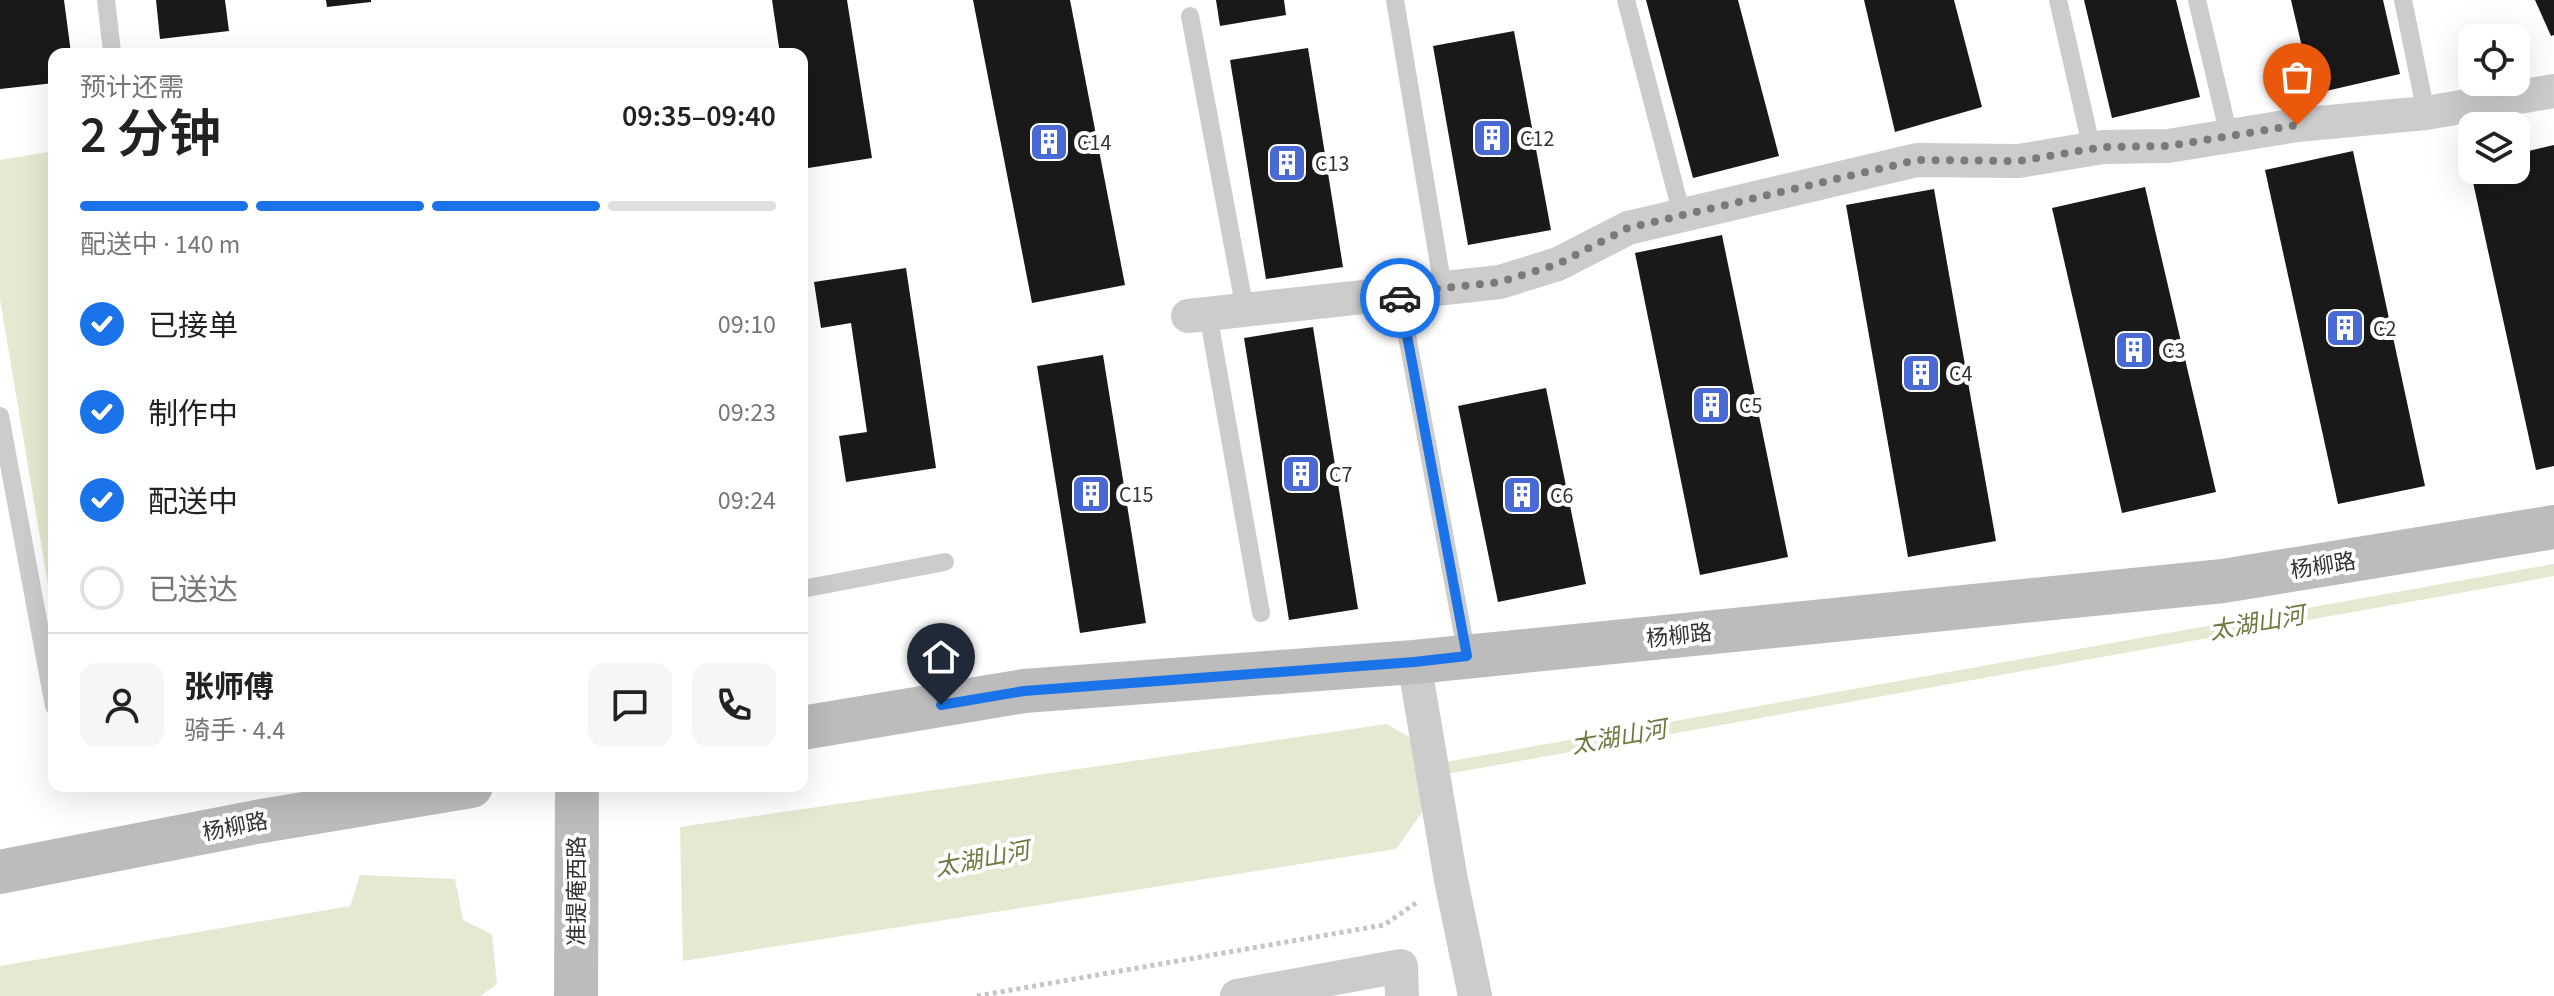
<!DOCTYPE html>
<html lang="zh">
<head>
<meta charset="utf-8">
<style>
	:root { --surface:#fff; --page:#f6f6f6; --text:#222; --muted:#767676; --line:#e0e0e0; --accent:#1a73e8 }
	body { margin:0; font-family:"Source Sans 3","Noto Sans SC",sans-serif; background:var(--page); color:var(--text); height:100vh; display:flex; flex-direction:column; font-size:30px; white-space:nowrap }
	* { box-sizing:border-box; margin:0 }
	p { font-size:26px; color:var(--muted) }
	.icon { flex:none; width:44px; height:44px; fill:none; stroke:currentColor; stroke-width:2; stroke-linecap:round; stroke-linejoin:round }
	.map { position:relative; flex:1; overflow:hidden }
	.panel { position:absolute; left:48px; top:48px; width:760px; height:744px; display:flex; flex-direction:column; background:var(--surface); border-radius:16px; box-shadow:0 8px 32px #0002 }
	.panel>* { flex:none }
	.tools { position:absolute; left:2458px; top:24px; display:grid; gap:16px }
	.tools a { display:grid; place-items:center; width:72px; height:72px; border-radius:16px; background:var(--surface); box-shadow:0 8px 32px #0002; font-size:40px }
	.pin { position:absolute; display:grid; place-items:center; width:68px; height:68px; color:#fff; margin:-82px -34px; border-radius:50% 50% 50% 0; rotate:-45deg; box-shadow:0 0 8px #0007 }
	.pin .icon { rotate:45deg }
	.courier { position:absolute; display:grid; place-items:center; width:80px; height:80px; margin:-40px; border:6px solid #1a73e8; border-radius:50%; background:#fff; color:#222; box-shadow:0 2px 10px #0007 }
	.headline em { font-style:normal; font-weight:600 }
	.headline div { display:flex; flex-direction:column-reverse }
	.headline { display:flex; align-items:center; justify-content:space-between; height:136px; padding:0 32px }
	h1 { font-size:52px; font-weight:600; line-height:60px }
	.bar { display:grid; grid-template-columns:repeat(4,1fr); gap:12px 8px; align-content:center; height:96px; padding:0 32px }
	.bar i { height:10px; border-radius:6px; background:var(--line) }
	.bar .on { background:var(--accent) }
	.bar p { grid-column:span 4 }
	.line { display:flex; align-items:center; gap:20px; padding:0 32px; border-top:2px solid var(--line) }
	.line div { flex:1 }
	.round { display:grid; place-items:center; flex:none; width:84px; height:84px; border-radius:16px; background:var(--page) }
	ol { padding:0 32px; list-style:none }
	li { display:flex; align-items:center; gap:24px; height:88px }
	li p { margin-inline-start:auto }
	li .icon { padding:8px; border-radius:50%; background:var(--accent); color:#fff; stroke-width:4 }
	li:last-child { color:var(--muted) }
	li i { width:44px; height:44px; border:4px solid var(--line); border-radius:50% }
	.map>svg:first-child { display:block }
	.water { fill:#e4ead1 }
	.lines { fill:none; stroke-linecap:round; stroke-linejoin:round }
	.stream { stroke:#e4ead1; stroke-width:12 }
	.building { fill:#191919 }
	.path { stroke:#c6c6c6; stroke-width:5; stroke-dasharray:4 4; stroke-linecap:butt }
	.lane { stroke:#ccc; stroke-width:18 }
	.street { stroke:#ccc; stroke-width:34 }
	.secondary { stroke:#bcbcbc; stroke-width:44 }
	.done { stroke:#7a7a7a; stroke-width:8; stroke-dasharray:0 14.4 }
	.route { stroke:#1a73e8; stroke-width:10 }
	.labels { text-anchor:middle; stroke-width:8; stroke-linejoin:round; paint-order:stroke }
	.poi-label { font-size:22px; fill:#323232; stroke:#fff; text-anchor:start }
	.street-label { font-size:22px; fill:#323232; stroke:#fff }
	.water-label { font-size:24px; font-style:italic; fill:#6d7a3f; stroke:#fff }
</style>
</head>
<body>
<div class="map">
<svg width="2554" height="996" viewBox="0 0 2554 996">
	<rect width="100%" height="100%" fill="#fff"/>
	<!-- water -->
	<g class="water">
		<path d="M 54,151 L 54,621 L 0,299 L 0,160 Z"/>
		<path d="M 1387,724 L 1414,740 L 1426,807 L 1396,849 L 683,961 L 680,827 Z"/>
		<path d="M 360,875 L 455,879 L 463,920 L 492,934 L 497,984 L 480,996 L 0,996 L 0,966 L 350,906 Z"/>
	</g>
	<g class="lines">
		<!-- stream -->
		<path class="stream" d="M 1435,770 L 2554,570"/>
	</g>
	<!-- building -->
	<g class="building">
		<path d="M 0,0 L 64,0 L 71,53 L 51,55 L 54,83 L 0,89 Z"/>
		<path d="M 156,0 L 225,0 L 229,31 L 160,39 Z"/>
		<path d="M 326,0 L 371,0 L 371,2 L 327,7 Z"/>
		<path d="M 772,0 L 847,0 L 872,158 L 802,169 L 802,54 L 780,54 Z"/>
		<path d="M 973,0 L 1070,0 L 1125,285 L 1032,303 Z"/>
		<path d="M 1216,0 L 1284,0 L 1286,15 L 1220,26 Z"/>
		<path d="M 1646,0 L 1738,0 L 1779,156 L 1693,178 Z"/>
		<path d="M 1864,0 L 1954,0 L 1982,107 L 1895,132 Z"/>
		<path d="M 2084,0 L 2176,0 L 2200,97 L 2112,118 Z"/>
		<path d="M 2291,0 L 2383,0 L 2400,74 L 2313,94 Z"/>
		<path d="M 2535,0 L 2554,0 L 2554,35 L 2551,36 Z"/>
		<path d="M 1514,31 L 1551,230 L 1468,245 L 1433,46 Z"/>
		<path d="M 1308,48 L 1343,267 L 1266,279 L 1230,60 Z"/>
		<path d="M 2554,145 L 2554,466 L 2536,470 L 2469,164 L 2472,163 L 2472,170 L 2516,170 L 2516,154 Z"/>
		<path d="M 2353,151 L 2425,486 L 2338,504 L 2265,170 Z"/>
		<path d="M 2145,187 L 2216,492 L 2122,513 L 2052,208 Z"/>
		<path d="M 1934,189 L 1996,541 L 1908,557 L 1846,205 Z"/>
		<path d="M 1722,235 L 1788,557 L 1700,575 L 1635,253 Z"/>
		<path d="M 906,268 L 936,468 L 846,482 L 839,436 L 867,432 L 851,323 L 821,328 L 814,282 Z"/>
		<path d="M 1313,327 L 1358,609 L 1289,620 L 1244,338 Z"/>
		<path d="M 1103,355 L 1146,623 L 1080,633 L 1037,366 Z"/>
		<path d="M 1546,388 L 1586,584 L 1498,602 L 1458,406 Z"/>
	</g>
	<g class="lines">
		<!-- path -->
		<path class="path" d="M 977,996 L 1384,925 L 1416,903"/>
		<!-- lane -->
		<g class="lane">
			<path d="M 106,0 L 112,52"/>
			<path d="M 1395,0 L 1443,288"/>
			<path d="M 1626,0 L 1682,215"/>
			<path d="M 2058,0 L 2092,150"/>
			<path d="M 2197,0 L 2229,136"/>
			<path d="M 2403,0 L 2426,113"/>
			<path d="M 1190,16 L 1245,310"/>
			<path d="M 1399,293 L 1467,656"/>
			<path d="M 1208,314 L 1261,613"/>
			<path d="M 0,416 L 54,706"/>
			<path d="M 802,589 L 945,562"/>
		</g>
		<!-- street -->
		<g class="street">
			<path d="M 1188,316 L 1500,282 L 1558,264 L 1628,228 L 1917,160 L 2019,161 L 2103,147 L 2168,146 L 2297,125 L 2426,113 L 2554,91"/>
			<path d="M 1414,662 L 1451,880 L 1475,996"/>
			<path d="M 1237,996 L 1401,966 L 1402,996"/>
		</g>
		<!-- secondary -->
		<g class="secondary">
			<path d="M 802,728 L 1024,691 L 1414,662 L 2223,581 L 2554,527"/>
			<path d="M 0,872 L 256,822 L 471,786"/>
			<path d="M 576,996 L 577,786"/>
		</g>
	</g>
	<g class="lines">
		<!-- done -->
		<path class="done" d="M 1400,298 L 1399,293 L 1500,282 L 1558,264 L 1628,228 L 1917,160 L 2019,161 L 2103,147 L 2168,146 L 2297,125"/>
		<!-- route -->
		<path class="route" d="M 941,705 L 1024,691 L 1414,662 L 1467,656 L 1400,298"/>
	</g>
	<!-- icons -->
	<defs>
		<symbol id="building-square" viewBox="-11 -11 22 22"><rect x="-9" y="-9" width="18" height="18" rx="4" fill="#4969d4" stroke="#fff"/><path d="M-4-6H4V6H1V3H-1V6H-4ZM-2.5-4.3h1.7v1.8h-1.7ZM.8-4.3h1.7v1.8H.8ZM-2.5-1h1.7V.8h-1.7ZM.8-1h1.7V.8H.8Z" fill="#fff"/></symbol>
	</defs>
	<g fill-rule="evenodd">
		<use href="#building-square" x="1470" y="116" width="44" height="44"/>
		<use href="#building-square" x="1027" y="120" width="44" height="44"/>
		<use href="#building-square" x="1265" y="141" width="44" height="44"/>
		<use href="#building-square" x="2323" y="306" width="44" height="44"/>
		<use href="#building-square" x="2112" y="328" width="44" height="44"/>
		<use href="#building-square" x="1899" y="351" width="44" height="44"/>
		<use href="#building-square" x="1689" y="383" width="44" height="44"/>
		<use href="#building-square" x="1279" y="452" width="44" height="44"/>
		<use href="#building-square" x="1069" y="472" width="44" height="44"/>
		<use href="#building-square" x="1500" y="473" width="44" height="44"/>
	</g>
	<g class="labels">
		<!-- poi labels -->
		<g class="poi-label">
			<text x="1520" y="146">C12</text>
			<text x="1077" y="150">C14</text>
			<text x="1315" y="171">C13</text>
			<text x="2373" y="336">C2</text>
			<text x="2162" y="358">C3</text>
			<text x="1949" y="381">C4</text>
			<text x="1739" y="413">C5</text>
			<text x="1329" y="482">C7</text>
			<text x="1119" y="502">C15</text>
			<text x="1550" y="503">C6</text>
		</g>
		<!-- street labels -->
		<g class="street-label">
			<text transform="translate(2323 565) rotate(-9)" y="8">杨柳路</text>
			<text transform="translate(1679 635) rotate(-6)" y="8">杨柳路</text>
			<text transform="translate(235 826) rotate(-11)" y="8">杨柳路</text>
			<text transform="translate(576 891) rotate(-90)" y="8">准提庵西路</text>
		</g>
		<!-- water labels -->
		<g class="water-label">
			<text transform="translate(2257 623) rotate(-10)" y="8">太湖山河</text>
			<text transform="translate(1619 737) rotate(-10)" y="8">太湖山河</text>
			<text transform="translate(982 859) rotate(-11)" y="8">太湖山河</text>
		</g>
	</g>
</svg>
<div class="tools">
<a><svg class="icon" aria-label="locate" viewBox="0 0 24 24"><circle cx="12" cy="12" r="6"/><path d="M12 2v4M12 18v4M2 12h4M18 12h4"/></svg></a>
<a><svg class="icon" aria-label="layers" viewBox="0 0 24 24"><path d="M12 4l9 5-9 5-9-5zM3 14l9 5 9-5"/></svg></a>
</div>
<div class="pin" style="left:2297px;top:125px;background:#ea580c"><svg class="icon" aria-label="bag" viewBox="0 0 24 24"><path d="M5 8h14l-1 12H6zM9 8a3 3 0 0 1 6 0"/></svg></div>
<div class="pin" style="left:941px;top:705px;background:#1f2937"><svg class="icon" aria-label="home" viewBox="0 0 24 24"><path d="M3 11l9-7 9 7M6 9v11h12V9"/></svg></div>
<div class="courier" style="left:1400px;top:298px"><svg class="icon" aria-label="car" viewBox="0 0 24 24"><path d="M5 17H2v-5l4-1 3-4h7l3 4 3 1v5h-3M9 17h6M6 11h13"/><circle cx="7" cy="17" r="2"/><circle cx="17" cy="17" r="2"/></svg></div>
<section class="panel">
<div class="headline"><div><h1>2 分钟</h1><p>预计还需</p></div><em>09:35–09:40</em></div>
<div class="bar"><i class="on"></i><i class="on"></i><i class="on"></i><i></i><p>配送中 · 140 m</p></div>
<ol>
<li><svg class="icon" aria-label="check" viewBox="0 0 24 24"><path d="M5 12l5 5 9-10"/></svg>已接单<p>09:10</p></li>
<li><svg class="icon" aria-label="check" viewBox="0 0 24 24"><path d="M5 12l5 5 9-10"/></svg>制作中<p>09:23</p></li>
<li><svg class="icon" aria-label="check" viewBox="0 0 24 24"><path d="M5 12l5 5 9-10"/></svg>配送中<p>09:24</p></li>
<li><i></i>已送达</li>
</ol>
<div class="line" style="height:144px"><a class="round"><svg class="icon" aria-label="person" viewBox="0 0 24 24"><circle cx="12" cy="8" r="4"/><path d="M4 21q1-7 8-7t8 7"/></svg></a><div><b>张师傅</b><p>骑手 · 4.4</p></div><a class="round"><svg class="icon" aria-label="chat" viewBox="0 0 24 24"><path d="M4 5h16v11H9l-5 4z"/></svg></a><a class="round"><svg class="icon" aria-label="phone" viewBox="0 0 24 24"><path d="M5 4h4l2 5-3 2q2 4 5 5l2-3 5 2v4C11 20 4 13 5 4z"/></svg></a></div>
</section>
</div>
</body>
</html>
